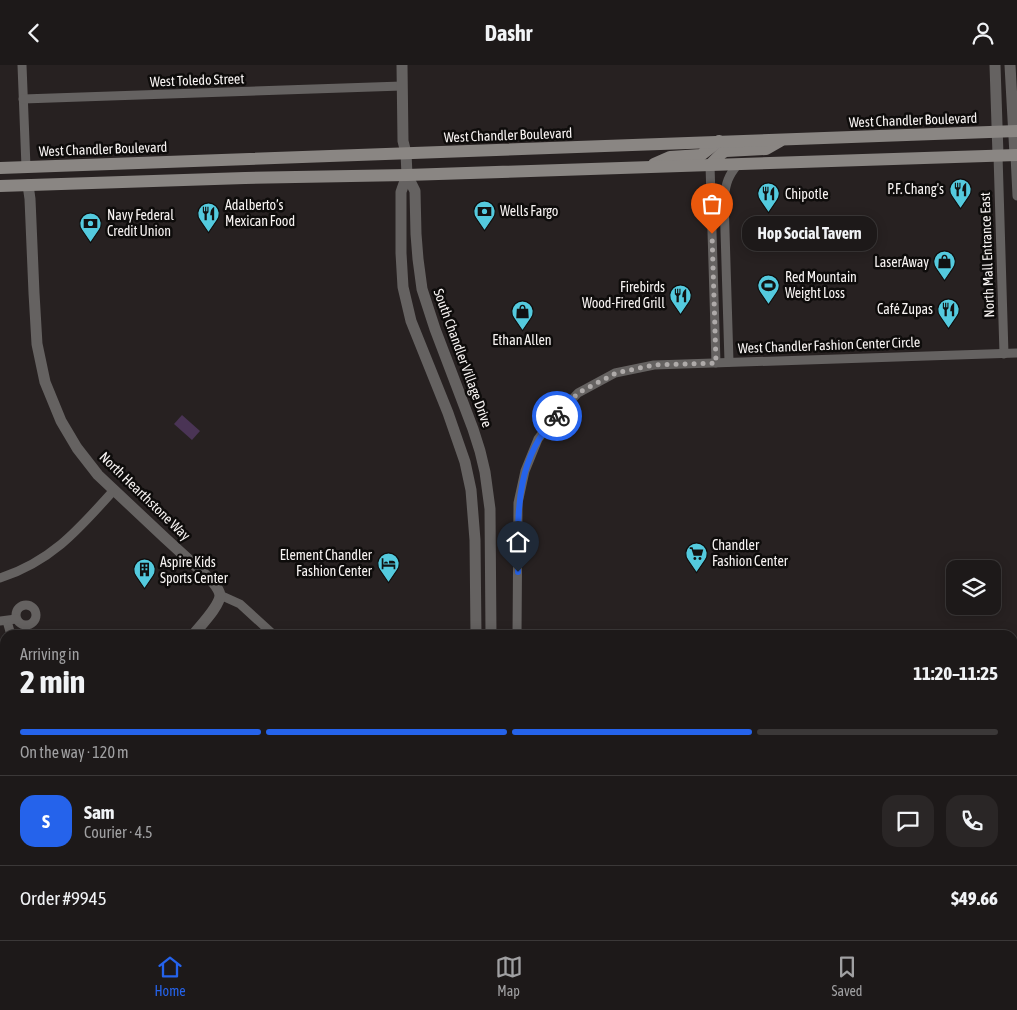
<!DOCTYPE html>
<html lang="en">
<head>
<meta charset="utf-8">
<style>
	:root { --surface:#1d1919; --page:#2a2626; --text:#f1f3f6; --muted:#a0a0a2; --line:#3b3838; --accent:#2563eb }
	body { margin:0; font-family:"Asap Condensed",sans-serif; background:var(--page); color:var(--text); height:100vh; display:flex; flex-direction:column; font-size:19px; white-space:nowrap }
	* { box-sizing:border-box; margin:0 }
	p { font-size:16px; color:var(--muted) }
	.icon { flex:none; width:28px; height:28px; fill:none; stroke:currentColor; stroke-width:2; stroke-linecap:round; stroke-linejoin:round }
	.map { position:relative; flex:1; overflow:hidden }
	.panel { position:absolute; left:0px; top:565px; width:1018px; height:310px; display:flex; flex-direction:column; background:var(--surface); border-radius:15px 15px 0 0; box-shadow:0 2px 12px #0003,0 0 0 1px var(--line) }
	.panel>* { flex:none }
	.tools { position:absolute; left:946px; top:495px; display:grid; gap:10px }
	.tools a { display:grid; place-items:center; width:55px; height:55px; border-radius:10px; background:var(--surface); box-shadow:0 2px 12px #0003,0 0 0 1px var(--line); font-size:25px }
	.pin { position:absolute; display:grid; place-items:center; width:42px; height:42px; color:#fff; margin:-51px -21px; border-radius:50% 50% 50% 0; rotate:-45deg; box-shadow:0 0 5px #0007 }
	.pin .icon { rotate:45deg }
	.courier { position:absolute; display:grid; place-items:center; width:50px; height:50px; margin:-25px; border:4px solid #2563eb; border-radius:50%; background:#fff; color:#222; box-shadow:0 1px 6px #0007 }
	.bubble { position:absolute; height:35px; border-radius:15px; background:var(--surface); box-shadow:0 2px 12px #0003,0 0 0 1px var(--line); font-size:16px; font-weight:700; line-height:35px; text-align:center }
	.overview em { font-style:normal; font-weight:700 }
	.overview div { display:flex; flex-direction:column-reverse }
	.overview { display:flex; align-items:center; justify-content:space-between; height:85px; padding:0 20px }
	h1 { font-size:32px; font-weight:700; line-height:38px }
	.bar { display:grid; grid-template-columns:repeat(4,1fr); gap:8px 5px; align-content:center; height:60px; padding:0 20px }
	.bar i { height:6px; border-radius:4px; background:var(--line) }
	.bar .active { background:var(--accent) }
	.bar p { grid-column:span 4 }
	.line { display:flex; align-items:center; gap:12px; padding:0 20px; border-top:1px solid var(--line) }
	.line div { flex:1 }
	.round { display:grid; place-items:center; flex:none; width:52px; height:52px; border-radius:15px; background:var(--page) }
	header { display:flex; justify-content:space-between; align-items:center; height:65px; padding:0 20px; background:var(--surface); font-size:22px; font-weight:700 }
	.tabs { display:flex; justify-content:space-around; align-items:center; height:70px; border-top:1px solid var(--line); background:var(--surface); font-size:14px; color:var(--muted) }
	.tabs a { display:grid; justify-items:center; gap:2px }
	.tabs .active { color:var(--accent) }
	.map>svg:first-child { display:block }
	.water { fill:#4a3455 }
	.lines { fill:none; stroke-linecap:round; stroke-linejoin:round }
	.minor { stroke:#656261; stroke-width:9 }
	.tertiary { stroke:#656261; stroke-width:11 }
	.secondary { stroke:#8a8683; stroke-width:12 }
	.done { stroke:#aeaaa9; stroke-width:5; stroke-dasharray:0 9 }
	.route { stroke:#2563eb; stroke-width:6 }
	.labels { text-anchor:middle; stroke-width:5; stroke-linejoin:round; paint-order:stroke }
	.street-label { font-size:14px; fill:#f7f3f2; stroke:#0e0c0b }
	.poi-label { font-size:14px; fill:#f7f3f2; stroke:#0e0c0b; text-anchor:start }
</style>
</head>
<body>
<header><svg class="icon" aria-label="back" viewBox="0 0 24 24"><path d="M15 5l-7 7 7 7"/></svg>Dashr<svg class="icon" aria-label="person" viewBox="0 0 24 24"><circle cx="12" cy="8" r="4"/><path d="M4 21q1-7 8-7t8 7"/></svg></header>
<div class="map">
<svg width="1017" height="875" viewBox="0 0 1017 875">
	<rect width="100%" height="100%" fill="#272121"/>
	<!-- water -->
	<path class="water" d="M 182,350 L 200,366 L 192,375 L 174,359 Z"/>
	<g class="lines">
		<!-- minor -->
		<g class="minor">
			<path d="M 22,0 L 26,102"/>
			<path d="M 23,34 L 402,21"/>
			<path d="M 998,90 L 1004,289"/>
			<path d="M 1015,90 L 1017,131"/>
			<path d="M 710,100 L 716,298"/>
			<path d="M 729,297 L 724,133 C 726,118 728,111 738,99"/>
			<path d="M 0,513 C 52,496 79,464 114,425"/>
			<path d="M 220,530 L 240,539 L 274,570"/>
			<circle cx="26" cy="550" r="10"/>
			<path d="M 0,556 L 16,554"/>
			<path d="M 7,556 L 11,570"/>
			<path d="M 517,570 L 518,438 L 525,406 L 538,374 L 550,358 L 578,328 L 615,308 L 654,300 L 1017,288"/>
			<path d="M 0,704 L 5,698"/>
			<path d="M 83,870 L 92,875"/>
			<path d="M 373,870 L 373,875"/>
			<path d="M 524,870 L 525,875"/>
			<path d="M 51,875 L 55,870"/>
		</g>
		<!-- tertiary -->
		<g class="tertiary">
			<path d="M 402,0 L 403,76 L 406,88 L 407,110 L 401,127 L 401,188 L 403,222 L 411,256 L 448,348 L 465,397 L 471,425 L 475,475 L 476,570"/>
			<path d="M 995,0 L 998,90"/>
			<path d="M 1010,0 L 1015,90"/>
			<path d="M 407,110 L 415,126 L 416,169 L 418,194 L 422,224 L 435,264 L 473,364 L 480,386 L 485,407 L 490,444 L 491,570"/>
			<path d="M 28,120 L 30,134 L 34,228 L 37,279 L 45,317 L 61,356 L 77,383 L 98,410 L 165,473 L 212,516 C 215,520 219,524 220,530 C 220,541 200,561 193,570"/>
			<path d="M 0,815 L 5,808"/>
			<path d="M 477,870 L 477,875"/>
			<path d="M 491,875 L 491,870"/>
		</g>
		<!-- secondary -->
		<g class="secondary">
			<path d="M 654,99 L 670,92 L 701,90 L 719,76"/>
			<path d="M 710,100 L 722,88 L 726,86 L 766,84 L 780,76"/>
			<path d="M 0,103 L 1017,66"/>
			<path d="M 0,121 L 245,113 L 407,110 L 1017,90"/>
		</g>
	</g>
	<g class="lines">
		<!-- done -->
		<path class="done" d="M 557,351 L 578,328 L 616,308 L 654,300 L 716,298 L 712,169"/>
		<!-- route -->
		<path class="route" d="M 518,507 C 518,450 514,395 557,351"/>
	</g>
	<!-- icons -->
	<defs>
		<symbol id="restaurant-pin" viewBox="-11 -11 22 30"><path d="M0 17L-7.5 6A9.5 9.5 0 1 1 7.5 6Z" fill="#54cade" stroke="#0e0c0b"/><path d="M-5-6h1v4h1v-4h1v4h1v-4h1v5L-1.5 .5V6h-2V.5L-5-1ZM5-6V6H3V1.5H1.5Q1.5-4 5-6Z" fill="#111"/></symbol>
		<symbol id="bank-pin" viewBox="-11 -11 22 30"><path d="M0 17L-7.5 6A9.5 9.5 0 1 1 7.5 6Z" fill="#54cade" stroke="#0e0c0b"/><path d="M-6-4H6V4H-6ZM0-2.3a2.3 2.3 0 1 0 0 4.6a2.3 2.3 0 1 0 0-4.6Z" fill="#111"/></symbol>
		<symbol id="shop-pin" viewBox="-11 -11 22 30"><path d="M0 17L-7.5 6A9.5 9.5 0 1 1 7.5 6Z" fill="#54cade" stroke="#0e0c0b"/><path d="M-5-2.5h2.3a2.7 3.5 0 0 1 5.4 0H5L5.5 6h-11ZM-1.5-2.5h3a1.5 2.3 0 0 0-3 0Z" fill="#111"/></symbol>
		<symbol id="stadium-pin" viewBox="-11 -11 22 30"><path d="M0 17L-7.5 6A9.5 9.5 0 1 1 7.5 6Z" fill="#54cade" stroke="#0e0c0b"/><path d="M0-5a6.5 5 0 1 0 0 10a6.5 5 0 1 0 0-10ZM-3.5-1.8h7v3.6h-7Z" fill="#111"/></symbol>
		<symbol id="supermarket-pin" viewBox="-11 -11 22 30"><path d="M0 17L-7.5 6A9.5 9.5 0 1 1 7.5 6Z" fill="#54cade" stroke="#0e0c0b"/><path d="M-6-5.5h2.5l.6 2H6L4.5 2H-2.5L-4.4-4H-6ZM-1.5 3.2a1.3 1.3 0 1 0 .1 0ZM3 3.2a1.3 1.3 0 1 0 .1 0Z" fill="#111"/></symbol>
		<symbol id="hotel-pin" viewBox="-11 -11 22 30"><path d="M0 17L-7.5 6A9.5 9.5 0 1 1 7.5 6Z" fill="#54cade" stroke="#0e0c0b"/><path d="M-6-4.5h1.5V1H6V5H4.5V3h-9V5H-6ZM-4 0a1.8 1.8 0 1 1 3.6 0ZM.5 0V-2.5h3Q6-2.5 6 0Z" fill="#111"/></symbol>
		<symbol id="building-pin" viewBox="-11 -11 22 30"><path d="M0 17L-7.5 6A9.5 9.5 0 1 1 7.5 6Z" fill="#54cade" stroke="#0e0c0b"/><path d="M-4-6H4V6H1V3H-1V6H-4ZM-2.5-4.3h1.7v1.8h-1.7ZM.8-4.3h1.7v1.8H.8ZM-2.5-1h1.7V.8h-1.7ZM.8-1h1.7V.8H.8Z" fill="#111"/></symbol>
	</defs>
	<g fill-rule="evenodd">
		<use href="#restaurant-pin" x="948" y="112" width="25" height="34"/>
		<use href="#restaurant-pin" x="756" y="116" width="25" height="34"/>
		<use href="#bank-pin" x="472" y="134" width="25" height="34"/>
		<use href="#restaurant-pin" x="196" y="136" width="25" height="34"/>
		<use href="#bank-pin" x="78" y="146" width="25" height="34"/>
		<use href="#shop-pin" x="932" y="184" width="25" height="34"/>
		<use href="#stadium-pin" x="756" y="208" width="25" height="34"/>
		<use href="#restaurant-pin" x="668" y="218" width="25" height="34"/>
		<use href="#restaurant-pin" x="936" y="232" width="25" height="34"/>
		<use href="#shop-pin" x="510" y="234" width="25" height="34"/>
		<use href="#supermarket-pin" x="684" y="476" width="25" height="34"/>
		<use href="#hotel-pin" x="376" y="486" width="25" height="34"/>
		<use href="#building-pin" x="132" y="492" width="25" height="34"/>
	</g>
	<g class="labels">
		<!-- street labels -->
		<g class="street-label">
			<text transform="translate(197 15) rotate(-2)" y="5">West Toledo Street</text>
			<text transform="translate(913 55) rotate(-2)" y="5">West Chandler Boulevard</text>
			<text transform="translate(508 70) rotate(-2)" y="5">West Chandler Boulevard</text>
			<text transform="translate(103 84) rotate(-2)" y="5">West Chandler Boulevard</text>
			<text transform="translate(987 190) rotate(-92)" y="5">North Mall Entrance East</text>
			<text transform="translate(829 280) rotate(-2)" y="5">West Chandler Fashion Center Circle</text>
			<text transform="translate(463 293) rotate(70)" y="5">South Chandler Village Drive</text>
			<text transform="translate(145 431) rotate(44)" y="5">North Hearthstone Way</text>
		</g>
		<!-- poi labels -->
		<g class="poi-label">
			<text x="944" y="129" text-anchor="end">P.F. Chang's</text>
			<text x="785" y="134">Chipotle</text>
			<text x="225" y="145">Adalberto’s<tspan x="225" dy="16">Mexican Food</tspan></text>
			<text x="500" y="151">Wells Fargo</text>
			<text x="107" y="155">Navy Federal<tspan x="107" dy="16">Credit Union</tspan></text>
			<text x="929" y="202" text-anchor="end">LaserAway</text>
			<text x="785" y="217">Red Mountain<tspan x="785" dy="16">Weight Loss</tspan></text>
			<text x="665" y="227" text-anchor="end">Firebirds<tspan x="665" dy="16">Wood-Fired Grill</tspan></text>
			<text x="933" y="249" text-anchor="end">Café Zupas</text>
			<text x="522" y="280" text-anchor="middle">Ethan Allen</text>
			<text x="712" y="485">Chandler<tspan x="712" dy="16">Fashion Center</tspan></text>
			<text x="372" y="495" text-anchor="end">Element Chandler<tspan x="372" dy="16">Fashion Center</tspan></text>
			<text x="160" y="502">Aspire Kids<tspan x="160" dy="16">Sports Center</tspan></text>
		</g>
	</g>
</svg>
<div class="tools">
<a><svg class="icon" aria-label="layers" viewBox="0 0 24 24"><path d="M12 4l9 5-9 5-9-5zM3 14l9 5 9-5"/></svg></a>
</div>
<div class="pin" style="left:712px;top:169px;background:#ea580c"><svg class="icon" aria-label="bag" viewBox="0 0 24 24"><path d="M5 8h14l-1 12H6zM9 8a3 3 0 0 1 6 0"/></svg></div>
<div class="pin" style="left:518px;top:507px;background:#1f2937"><svg class="icon" aria-label="home" viewBox="0 0 24 24"><path d="M3 11l9-7 9 7M6 9v11h12V9"/></svg></div>
<div class="courier" style="left:557px;top:351px"><svg class="icon" aria-label="bike" viewBox="0 0 24 24"><circle cx="6" cy="16" r="4"/><circle cx="18" cy="16" r="4"/><path d="M6 16l4-8h5l3 8M10 8l3 8H6M13 5h3"/></svg></div>
<div class="bubble" style="left:742px;top:151px;width:135px">Hop Social Tavern</div>
<section class="panel">
<div class="overview"><div><h1>2 min</h1><p>Arriving in</p></div><em>11:20–11:25</em></div>
<div class="bar"><i class="active"></i><i class="active"></i><i class="active"></i><i></i><p>On the way · 120 m</p></div>
<div class="line" style="height:90px"><b class="round" style="background:var(--accent);color:#fff">S</b><div><b>Sam</b><p>Courier · 4.5</p></div><a class="round"><svg class="icon" aria-label="chat" viewBox="0 0 24 24"><path d="M4 5h16v11H9l-5 4z"/></svg></a><a class="round"><svg class="icon" aria-label="phone" viewBox="0 0 24 24"><path d="M5 4h4l2 5-3 2q2 4 5 5l2-3 5 2v4C11 20 4 13 5 4z"/></svg></a></div>
<div class="line" style="height:65px"><div>Order #9945</div><b>$49.66</b></div>
</section>
</div>
<nav class="tabs">
<a class="active"><svg class="icon" aria-label="home" viewBox="0 0 24 24"><path d="M3 11l9-7 9 7M6 9v11h12V9"/></svg>Home</a>
<a><svg class="icon" aria-label="map" viewBox="0 0 24 24"><path d="M3 6l6-2 6 2 6-2v14l-6 2-6-2-6 2zM9 4v14M15 6v14"/></svg>Map</a>
<a><svg class="icon" aria-label="saved" viewBox="0 0 24 24"><path d="M7 4h10v16l-5-4-5 4z"/></svg>Saved</a>
</nav>
</body>
</html>
